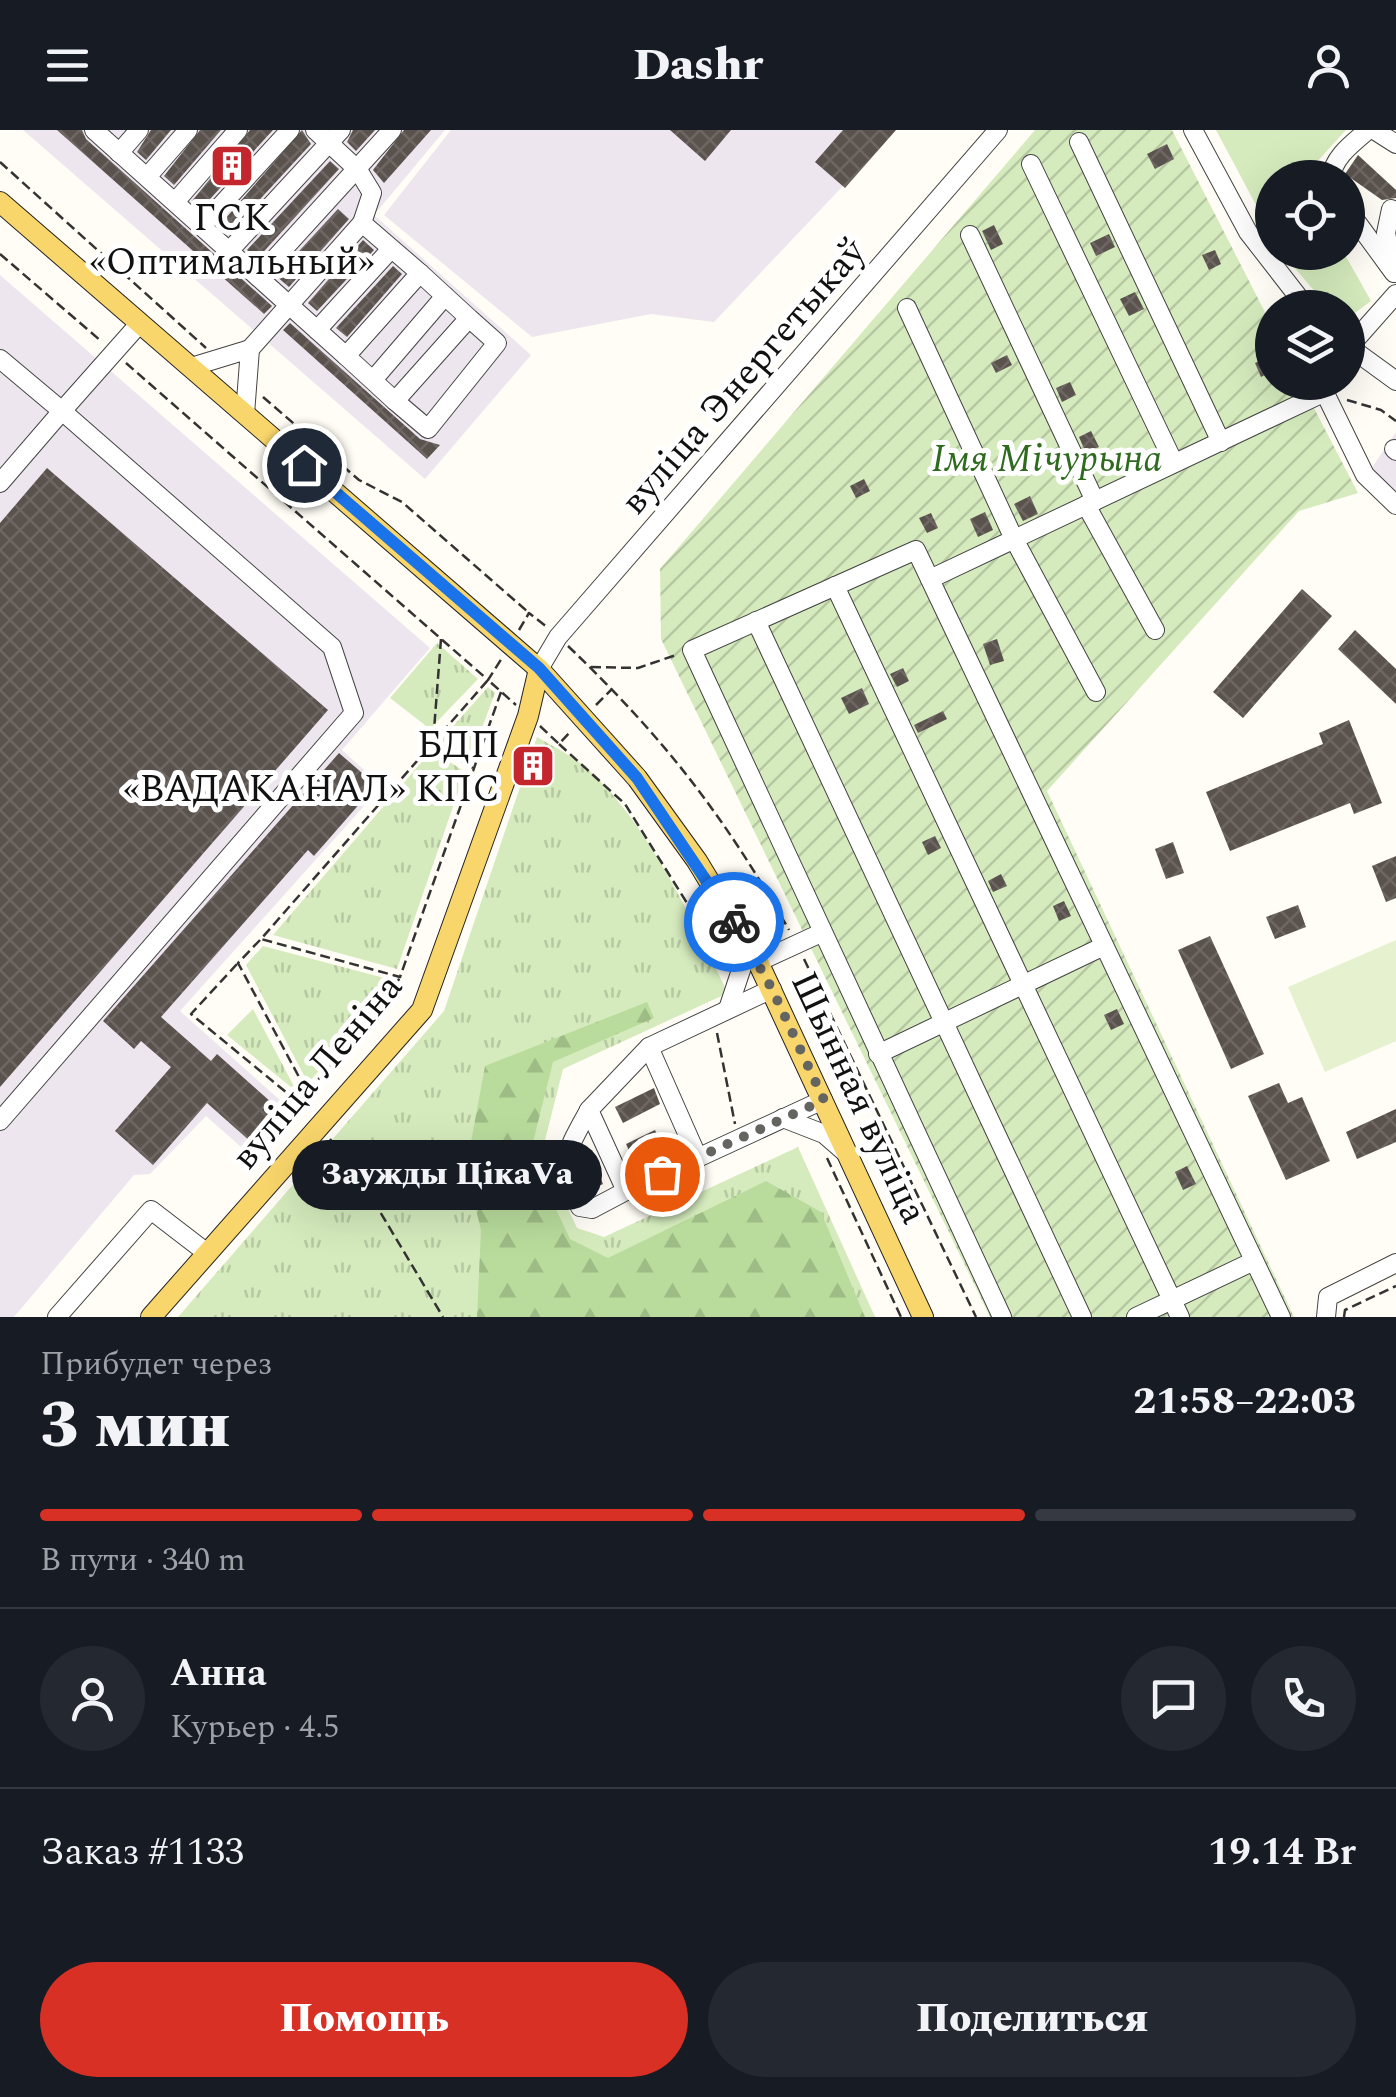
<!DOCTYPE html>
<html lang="ru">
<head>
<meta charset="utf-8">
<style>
	:root { --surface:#171b24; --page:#242831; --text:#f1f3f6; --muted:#9ea1a6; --line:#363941; --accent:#d93025 }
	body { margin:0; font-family:Spectral,serif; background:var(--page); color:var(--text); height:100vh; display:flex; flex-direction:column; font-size:38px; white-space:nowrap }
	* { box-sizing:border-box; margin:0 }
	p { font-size:32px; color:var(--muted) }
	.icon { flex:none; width:55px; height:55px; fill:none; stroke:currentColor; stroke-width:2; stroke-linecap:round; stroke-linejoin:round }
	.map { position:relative; height:1187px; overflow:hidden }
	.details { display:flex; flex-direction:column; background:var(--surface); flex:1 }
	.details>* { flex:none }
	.buttons { position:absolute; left:1255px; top:30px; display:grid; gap:20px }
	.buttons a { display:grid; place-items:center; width:110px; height:110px; border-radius:50%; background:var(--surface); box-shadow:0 10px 40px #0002; font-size:50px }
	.pin { position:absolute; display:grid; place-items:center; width:85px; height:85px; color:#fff; margin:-42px; border:5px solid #fff; border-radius:50%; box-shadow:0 2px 10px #0007 }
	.courier { position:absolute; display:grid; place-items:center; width:100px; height:100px; margin:-50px; border:8px solid #1a73e8; border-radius:50%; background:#fff; color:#222; box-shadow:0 2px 12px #0007 }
	.bubble { position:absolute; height:70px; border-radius:35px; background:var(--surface); box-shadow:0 10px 40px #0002; font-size:32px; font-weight:800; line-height:70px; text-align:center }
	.overview em { font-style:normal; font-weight:800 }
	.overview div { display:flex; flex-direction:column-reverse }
	.overview { display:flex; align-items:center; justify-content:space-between; height:170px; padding:0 40px }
	h1 { font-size:65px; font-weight:800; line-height:75px }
	.bar { display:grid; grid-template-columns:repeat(4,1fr); gap:15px 10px; align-content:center; height:120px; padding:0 40px }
	.bar i { height:12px; border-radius:8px; background:var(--line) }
	.bar .on { background:var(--accent) }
	.bar p { grid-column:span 4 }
	.line { display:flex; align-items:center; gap:25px; padding:0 40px; border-top:2px solid var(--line) }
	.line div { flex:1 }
	.round { display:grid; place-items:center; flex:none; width:105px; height:105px; border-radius:52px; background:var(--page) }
	.cta { display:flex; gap:20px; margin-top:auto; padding:20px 40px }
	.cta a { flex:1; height:115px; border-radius:60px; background:var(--accent); color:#fff; font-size:40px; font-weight:800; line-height:115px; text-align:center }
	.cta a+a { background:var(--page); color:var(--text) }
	header { display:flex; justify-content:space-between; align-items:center; height:130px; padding:0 40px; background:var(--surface); font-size:45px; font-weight:800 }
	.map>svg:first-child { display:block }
	.industrial { fill:#eee6ef }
	.grass { fill:url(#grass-tufts) }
	.forest { fill:url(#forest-firs) }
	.park { fill:#d5ebbd }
	.garden { fill:url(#garden-furrows) }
	.pitch { fill:#e6f2cf }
	.building { fill:url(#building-cross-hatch) }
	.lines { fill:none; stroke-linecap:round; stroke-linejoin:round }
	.minor-casing { stroke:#444; stroke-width:20 }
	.major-casing { stroke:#222; stroke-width:22 }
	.path { stroke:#333; stroke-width:2.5; stroke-dasharray:10 5; stroke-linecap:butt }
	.minor { stroke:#fff; stroke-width:18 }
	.major { stroke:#f9d66b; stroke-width:20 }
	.done { stroke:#646461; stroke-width:10; stroke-dasharray:0 18 }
	.route { stroke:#1a73e8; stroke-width:12 }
	.labels { text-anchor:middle; stroke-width:10; stroke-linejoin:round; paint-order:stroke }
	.poi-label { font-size:38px; fill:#111; stroke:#fff }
	.street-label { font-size:38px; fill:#111; stroke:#fff }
	.park-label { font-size:38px; font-style:italic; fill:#2f6b1f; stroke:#fff }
</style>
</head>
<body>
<header><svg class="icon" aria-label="menu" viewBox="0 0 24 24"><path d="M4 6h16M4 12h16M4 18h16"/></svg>Dashr<svg class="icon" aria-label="person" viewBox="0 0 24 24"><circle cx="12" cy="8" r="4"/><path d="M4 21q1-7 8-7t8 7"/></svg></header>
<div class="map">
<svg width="1396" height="1187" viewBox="0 0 1396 1187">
	<defs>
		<pattern id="grass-tufts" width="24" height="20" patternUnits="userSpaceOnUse" patternTransform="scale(2.5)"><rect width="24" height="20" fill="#d5ebbd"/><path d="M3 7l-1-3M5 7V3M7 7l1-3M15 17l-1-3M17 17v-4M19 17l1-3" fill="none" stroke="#b6c8a1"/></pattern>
		<pattern id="forest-firs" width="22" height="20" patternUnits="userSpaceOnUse" patternTransform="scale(2.5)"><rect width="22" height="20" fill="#b9dc9c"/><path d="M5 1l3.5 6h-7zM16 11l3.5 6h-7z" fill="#9ebc85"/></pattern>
		<pattern id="garden-furrows" width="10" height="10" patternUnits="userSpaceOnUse" patternTransform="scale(2.5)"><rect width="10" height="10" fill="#d5ebbd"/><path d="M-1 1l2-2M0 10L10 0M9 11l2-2" fill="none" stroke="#b6c8a1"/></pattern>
		<pattern id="building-cross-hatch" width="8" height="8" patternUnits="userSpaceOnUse" patternTransform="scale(2.5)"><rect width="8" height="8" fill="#5a524d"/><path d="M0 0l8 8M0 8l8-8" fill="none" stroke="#6d6662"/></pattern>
	</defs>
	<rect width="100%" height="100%" fill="#fffdf5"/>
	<!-- industrial -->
	<g class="industrial">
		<path d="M 23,0 L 445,0 L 374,85 L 531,225 L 425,349 Z"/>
		<path d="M 451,0 L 896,0 L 714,192 L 651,184 L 532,207 L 384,85 Z"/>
		<path d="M 0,145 L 430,518 L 342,620 L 382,656 L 180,881 L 299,987 L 258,1032 L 206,986 L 150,1044 L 134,1045 L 14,1187 L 0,1187 Z"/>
		<path d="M 1396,302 L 1396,360 L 1371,339 Z"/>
	</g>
	<!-- grass -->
	<g class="grass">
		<path d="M 437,513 L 478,549 L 430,599 L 390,568 Z"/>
		<path d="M 488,557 L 495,563 L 470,630 L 441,610 Z"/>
		<path d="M 537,607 C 552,616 569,624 583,635 C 645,687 693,791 728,863 L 563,939 L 542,1022 L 577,1098 L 604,1107 L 798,1017 L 875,1187 L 178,1187 L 444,881 Z"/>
		<path d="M 432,620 L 465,642 L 397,839 L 273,805 Z"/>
		<path d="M 263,816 L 392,850 L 380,873 L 308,953 L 246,835 Z"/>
		<path d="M 253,879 L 297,962 L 227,905 Z"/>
	</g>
	<!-- forest -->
	<path class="forest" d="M 647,872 L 654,888 L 553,932 L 530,1024 L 570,1109 L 608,1128 L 766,1051 L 821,1082 L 865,1187 L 477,1187 L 481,1100 L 466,1039 L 485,936 Z"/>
	<!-- park -->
	<g class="park">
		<path d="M 1216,0 L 1346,0 L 1303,47 L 1272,48 L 1272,105 Z"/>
		<path d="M 1282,123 L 1344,123 L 1371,171 L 1348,188 L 1348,178 L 1328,177 Z"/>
	</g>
	<!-- garden -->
	<path class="garden" d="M 1035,0 L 1172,0 L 1272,196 L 1272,252 L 1301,253 L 1358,363 L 1299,381 L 1047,661 L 1294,1187 L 990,1187 L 661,509 L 660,439 Z"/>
	<!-- pitch -->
	<path class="pitch" d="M 1396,810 L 1396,911 L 1325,942 L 1288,857 Z"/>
	<!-- building -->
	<g class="building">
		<path d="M 57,0 L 82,0 L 86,9 L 272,176 L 264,184 Z"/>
		<path d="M 151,0 L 171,0 L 146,30 L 137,22 Z"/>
		<path d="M 200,0 L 221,0 L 174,55 L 164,46 Z"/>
		<path d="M 250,0 L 273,0 L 201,79 L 192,71 Z"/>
		<path d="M 302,0 L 311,14 L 228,104 L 219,96 Z"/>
		<path d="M 353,0 L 375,0 L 356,21 L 347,12 Z"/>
		<path d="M 404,0 L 431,0 L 384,53 L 373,40 Z"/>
		<path d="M 670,0 L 731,0 L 705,31 Z"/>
		<path d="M 843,0 L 896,0 L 845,58 L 815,32 Z"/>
		<path d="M 1167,14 L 1174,29 L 1155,39 L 1147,24 Z"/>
		<path d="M 1358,25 L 1396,60 L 1396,68 L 1382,70 L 1345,44 Z"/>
		<path d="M 330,31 L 339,39 L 257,129 L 247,120 Z"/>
		<path d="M 338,79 L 349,89 L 289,157 L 276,146 Z"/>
		<path d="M 994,95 L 1003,114 L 991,120 L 982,101 Z"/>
		<path d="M 1109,104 L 1115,117 L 1096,126 L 1090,113 Z"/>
		<path d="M 363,110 L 374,120 L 317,181 L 308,173 Z"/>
		<path d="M 1215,120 L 1221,134 L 1209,140 L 1202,125 Z"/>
		<path d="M 393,136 L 402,144 L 347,207 L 336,198 Z"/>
		<path d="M 1135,162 L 1144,179 L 1129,186 L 1120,169 Z"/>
		<path d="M 290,193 L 420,309 L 440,315 L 427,329 L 283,200 Z"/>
		<path d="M 1007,225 L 1012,235 L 996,243 L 991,233 Z"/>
		<path d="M 1267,228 L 1272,241 L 1261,247 L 1255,233 Z"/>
		<path d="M 1070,252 L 1076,265 L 1062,272 L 1056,258 Z"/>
		<path d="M 1091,301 L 1099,317 L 1086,323 L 1079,307 Z"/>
		<path d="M 47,338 L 328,580 L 0,957 L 0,393 Z"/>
		<path d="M 864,349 L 870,361 L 856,368 L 850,356 Z"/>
		<path d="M 1030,366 L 1038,384 L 1023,391 L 1014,374 Z"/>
		<path d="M 985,382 L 993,400 L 978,407 L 970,389 Z"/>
		<path d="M 931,383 L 938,398 L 927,403 L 919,388 Z"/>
		<path d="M 1302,459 L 1332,486 L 1243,588 L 1213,562 Z"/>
		<path d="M 1355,500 L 1396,539 L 1396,574 L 1338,519 Z"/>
		<path d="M 997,509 L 1004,531 L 990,535 L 983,514 Z"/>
		<path d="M 903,538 L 909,551 L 897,557 L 890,544 Z"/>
		<path d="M 862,558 L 869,574 L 849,584 L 841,568 Z"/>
		<path d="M 943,581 L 947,589 L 918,603 L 914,595 Z"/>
		<path d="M 1349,590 L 1382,673 L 1354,684 L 1350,673 L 1230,721 L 1206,662 L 1323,614 L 1319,603 Z"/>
		<path d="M 339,623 L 376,655 L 314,726 L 308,720 L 161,887 L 211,931 L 217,924 L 280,980 L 251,1012 L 207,973 L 153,1035 L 115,1001 L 171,937 L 141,911 L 134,919 L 103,891 Z"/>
		<path d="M 935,706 L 941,718 L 928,725 L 922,712 Z"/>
		<path d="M 1173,712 L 1184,743 L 1166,749 L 1155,719 Z"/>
		<path d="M 1396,726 L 1396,768 L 1386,772 L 1372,736 Z"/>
		<path d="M 1001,744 L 1007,756 L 993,762 L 988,751 Z"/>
		<path d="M 1064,771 L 1071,786 L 1059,791 L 1053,776 Z"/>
		<path d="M 1298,775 L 1306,797 L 1275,809 L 1266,787 Z"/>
		<path d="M 1210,806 L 1264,924 L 1231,939 L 1178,820 Z"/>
		<path d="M 1117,879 L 1124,894 L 1111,900 L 1104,885 Z"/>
		<path d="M 1279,953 L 1288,973 L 1302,967 L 1330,1031 L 1286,1050 L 1248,966 Z"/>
		<path d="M 654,958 L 660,974 L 623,993 L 615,977 Z"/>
		<path d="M 1396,979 L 1396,1012 L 1357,1029 L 1346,1002 Z"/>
		<path d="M 655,1000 L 667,1025 L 638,1039 L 626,1014 Z"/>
		<path d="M 595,1036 L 603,1054 L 586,1062 L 580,1043 Z"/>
		<path d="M 1187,1036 L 1196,1054 L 1183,1060 L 1175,1042 Z"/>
	</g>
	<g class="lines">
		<defs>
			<g id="minor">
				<path d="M 94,0 L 346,226 L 420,143 L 362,93 L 372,63 L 358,40 L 315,0"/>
				<path d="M 1193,0 L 1248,102 L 1307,178"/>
				<path d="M 1374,0 L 1396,14"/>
				<path d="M 1079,12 L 1221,312"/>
				<path d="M 119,23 L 139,0"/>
				<path d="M 1031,34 L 1174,333"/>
				<path d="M 147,47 L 188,0"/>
				<path d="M 1331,48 C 1333,27 1353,13 1368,0"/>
				<path d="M 175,72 L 238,0"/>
				<path d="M 1391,79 L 1386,103 L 1393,137"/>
				<path d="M 1348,80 L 1394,143"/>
				<path d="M 202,96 L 290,0"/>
				<path d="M 970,105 L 1095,371"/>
				<path d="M 229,121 L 341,0"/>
				<path d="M 420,143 L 469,188 L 395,271 L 428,299 L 497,213 L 469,188"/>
				<path d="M 258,147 L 392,0"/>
				<path d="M 907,178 L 1014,409 L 1096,562"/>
				<path d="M 317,200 L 391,119"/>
				<path d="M 1348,216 L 1396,251"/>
				<path d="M 1349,217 L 1396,164"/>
				<path d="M 250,219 L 362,93"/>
				<path d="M 346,226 L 395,271"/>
				<path d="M 0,229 L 62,281 L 140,193"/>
				<path d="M 191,237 L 250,219 L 245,284"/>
				<path d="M 373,250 L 445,166"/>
				<path d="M 1320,253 L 1365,345 L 1396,375"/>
				<path d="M 1394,319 L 1396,321"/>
				<path d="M 0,353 L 62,281 L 332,517 L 354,583 L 0,991"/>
				<path d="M 1086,375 L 1155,500"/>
				<path d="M 930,449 L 1323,263"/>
				<path d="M 835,456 L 1180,1187"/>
				<path d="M 756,491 L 1082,1187"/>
				<path d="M 539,539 L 558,507 L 998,0"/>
				<path d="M 758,832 L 821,803"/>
				<path d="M 772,859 L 649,917 L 589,980 L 626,1061 L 823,970"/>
				<path d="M 728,879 L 749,816"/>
				<path d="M 649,917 L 698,1028"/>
				<path d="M 878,924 L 1104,816"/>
				<path d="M 589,980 C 567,1020 556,1034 580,1077 L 592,1079 L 626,1061"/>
				<path d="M 783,988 L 824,1004 L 847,1024"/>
				<path d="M 57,1187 L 151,1080 L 207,1123"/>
				<path d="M 1002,1187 L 692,520 L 916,420 L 1281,1187"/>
				<path d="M 1136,1187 L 1254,1131"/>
				<path d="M 1326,1187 L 1328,1167 L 1396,1133"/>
			</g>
			<g id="major">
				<path d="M 0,72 L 539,539 L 637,648 L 697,731 L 758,832 L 923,1187"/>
				<path d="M 151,1187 L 422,880 L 528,586 L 539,539"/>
			</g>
		</defs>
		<!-- minor casing -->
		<use href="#minor" class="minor-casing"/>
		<!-- major casing -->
		<use href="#major" class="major-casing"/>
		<!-- path -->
		<g class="path">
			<path d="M 0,32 L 206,218"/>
			<path d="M 0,124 L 101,211"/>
			<path d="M 126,233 L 488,550 L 502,528"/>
			<path d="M 263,267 L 359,350 L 402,372 L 528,482"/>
			<path d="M 1347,270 L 1381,280 L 1396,291"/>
			<path d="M 519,500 L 529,483 L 547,497"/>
			<path d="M 441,509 L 433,613 L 473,638"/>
			<path d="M 568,516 C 664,608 723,684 789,800"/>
			<path d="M 591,537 L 638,538 L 676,525"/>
			<path d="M 501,562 L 400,847 L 261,809 L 488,550 L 516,575"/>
			<path d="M 596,575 L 612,559"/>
			<path d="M 540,596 L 559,614 L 570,602"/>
			<path d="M 559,614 L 625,674 L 727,837"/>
			<path d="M 260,810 L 238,833 L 307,962 L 385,876 L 400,847"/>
			<path d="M 804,829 L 976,1187"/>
			<path d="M 237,834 L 191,884 L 298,972 L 305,963"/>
			<path d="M 717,903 L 735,994"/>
			<path d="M 330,1009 L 358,1045 L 443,1187"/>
			<path d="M 827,1028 L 901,1187"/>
			<path d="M 1344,1187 L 1345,1180 L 1396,1156"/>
		</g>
		<!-- minor -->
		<use href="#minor" class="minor"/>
		<!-- major -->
		<use href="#major" class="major"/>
	</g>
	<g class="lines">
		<!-- done -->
		<path class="done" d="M 662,1044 L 824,970 L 772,859 L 734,792"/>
		<!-- route -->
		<path class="route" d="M 304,335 L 539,538 L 637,648 L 734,792"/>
	</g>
	<!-- icons -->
	<defs>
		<symbol id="building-square" viewBox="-11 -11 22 22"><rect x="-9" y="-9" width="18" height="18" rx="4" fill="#c4262e" stroke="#fff"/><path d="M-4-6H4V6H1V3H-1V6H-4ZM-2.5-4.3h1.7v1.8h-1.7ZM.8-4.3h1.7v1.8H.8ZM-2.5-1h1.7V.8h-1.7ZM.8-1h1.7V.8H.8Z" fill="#fff"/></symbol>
	</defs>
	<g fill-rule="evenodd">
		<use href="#building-square" x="207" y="11" width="50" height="50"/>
		<use href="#building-square" x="508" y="611" width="50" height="50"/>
	</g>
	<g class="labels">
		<!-- poi labels -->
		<g class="poi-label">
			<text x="232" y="100">ГСК<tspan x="232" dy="44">«Оптимальный»</tspan></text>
			<text x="500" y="627" text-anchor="end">БДП<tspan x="500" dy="44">«ВАДАКАНАЛ» КПС</tspan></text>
		</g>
		<!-- street labels -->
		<g class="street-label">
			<text transform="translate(742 246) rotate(-49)" y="13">вуліца Энергетыкаў</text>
			<text transform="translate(316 941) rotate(-50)" y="13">вуліца Леніна</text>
			<text transform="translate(860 967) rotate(65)" y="13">Шынная вуліца</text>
		</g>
		<!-- park labels -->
		<g class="park-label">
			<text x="1047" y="341">Імя Мічурына</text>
		</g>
	</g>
</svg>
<div class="buttons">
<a><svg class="icon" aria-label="locate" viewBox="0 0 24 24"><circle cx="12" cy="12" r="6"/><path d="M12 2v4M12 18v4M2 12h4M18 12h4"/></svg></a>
<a><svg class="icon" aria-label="layers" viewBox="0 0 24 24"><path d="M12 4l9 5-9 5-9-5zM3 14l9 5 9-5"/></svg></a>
</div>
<div class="pin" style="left:662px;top:1044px;background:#ea580c"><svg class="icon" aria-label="bag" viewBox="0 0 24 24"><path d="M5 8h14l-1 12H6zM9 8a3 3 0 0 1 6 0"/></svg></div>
<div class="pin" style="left:304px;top:335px;background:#1f2937"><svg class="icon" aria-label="home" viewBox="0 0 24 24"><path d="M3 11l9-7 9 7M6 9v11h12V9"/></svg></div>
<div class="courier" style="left:734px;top:792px"><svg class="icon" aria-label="bike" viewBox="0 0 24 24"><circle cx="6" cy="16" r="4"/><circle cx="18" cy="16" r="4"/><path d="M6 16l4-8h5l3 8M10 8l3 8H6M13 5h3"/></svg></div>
<div class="bubble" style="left:292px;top:1010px;width:310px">Заужды ЦікаVа</div>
</div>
<section class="details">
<div class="overview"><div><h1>3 мин</h1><p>Прибудет через</p></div><em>21:58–22:03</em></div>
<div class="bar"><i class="on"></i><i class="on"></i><i class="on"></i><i></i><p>В пути · 340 m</p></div>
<div class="line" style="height:180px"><a class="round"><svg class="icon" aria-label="person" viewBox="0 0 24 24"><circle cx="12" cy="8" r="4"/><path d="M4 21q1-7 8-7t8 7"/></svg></a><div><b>Анна</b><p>Курьер · 4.5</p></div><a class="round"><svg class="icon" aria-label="chat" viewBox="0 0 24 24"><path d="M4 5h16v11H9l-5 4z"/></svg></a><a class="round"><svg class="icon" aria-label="phone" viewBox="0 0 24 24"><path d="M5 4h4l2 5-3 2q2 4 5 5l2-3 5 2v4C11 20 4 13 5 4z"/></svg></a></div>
<div class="line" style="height:130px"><div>Заказ #1133</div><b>19.14 Br</b></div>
<div class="cta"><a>Помощь</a><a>Поделиться</a></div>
</section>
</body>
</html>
